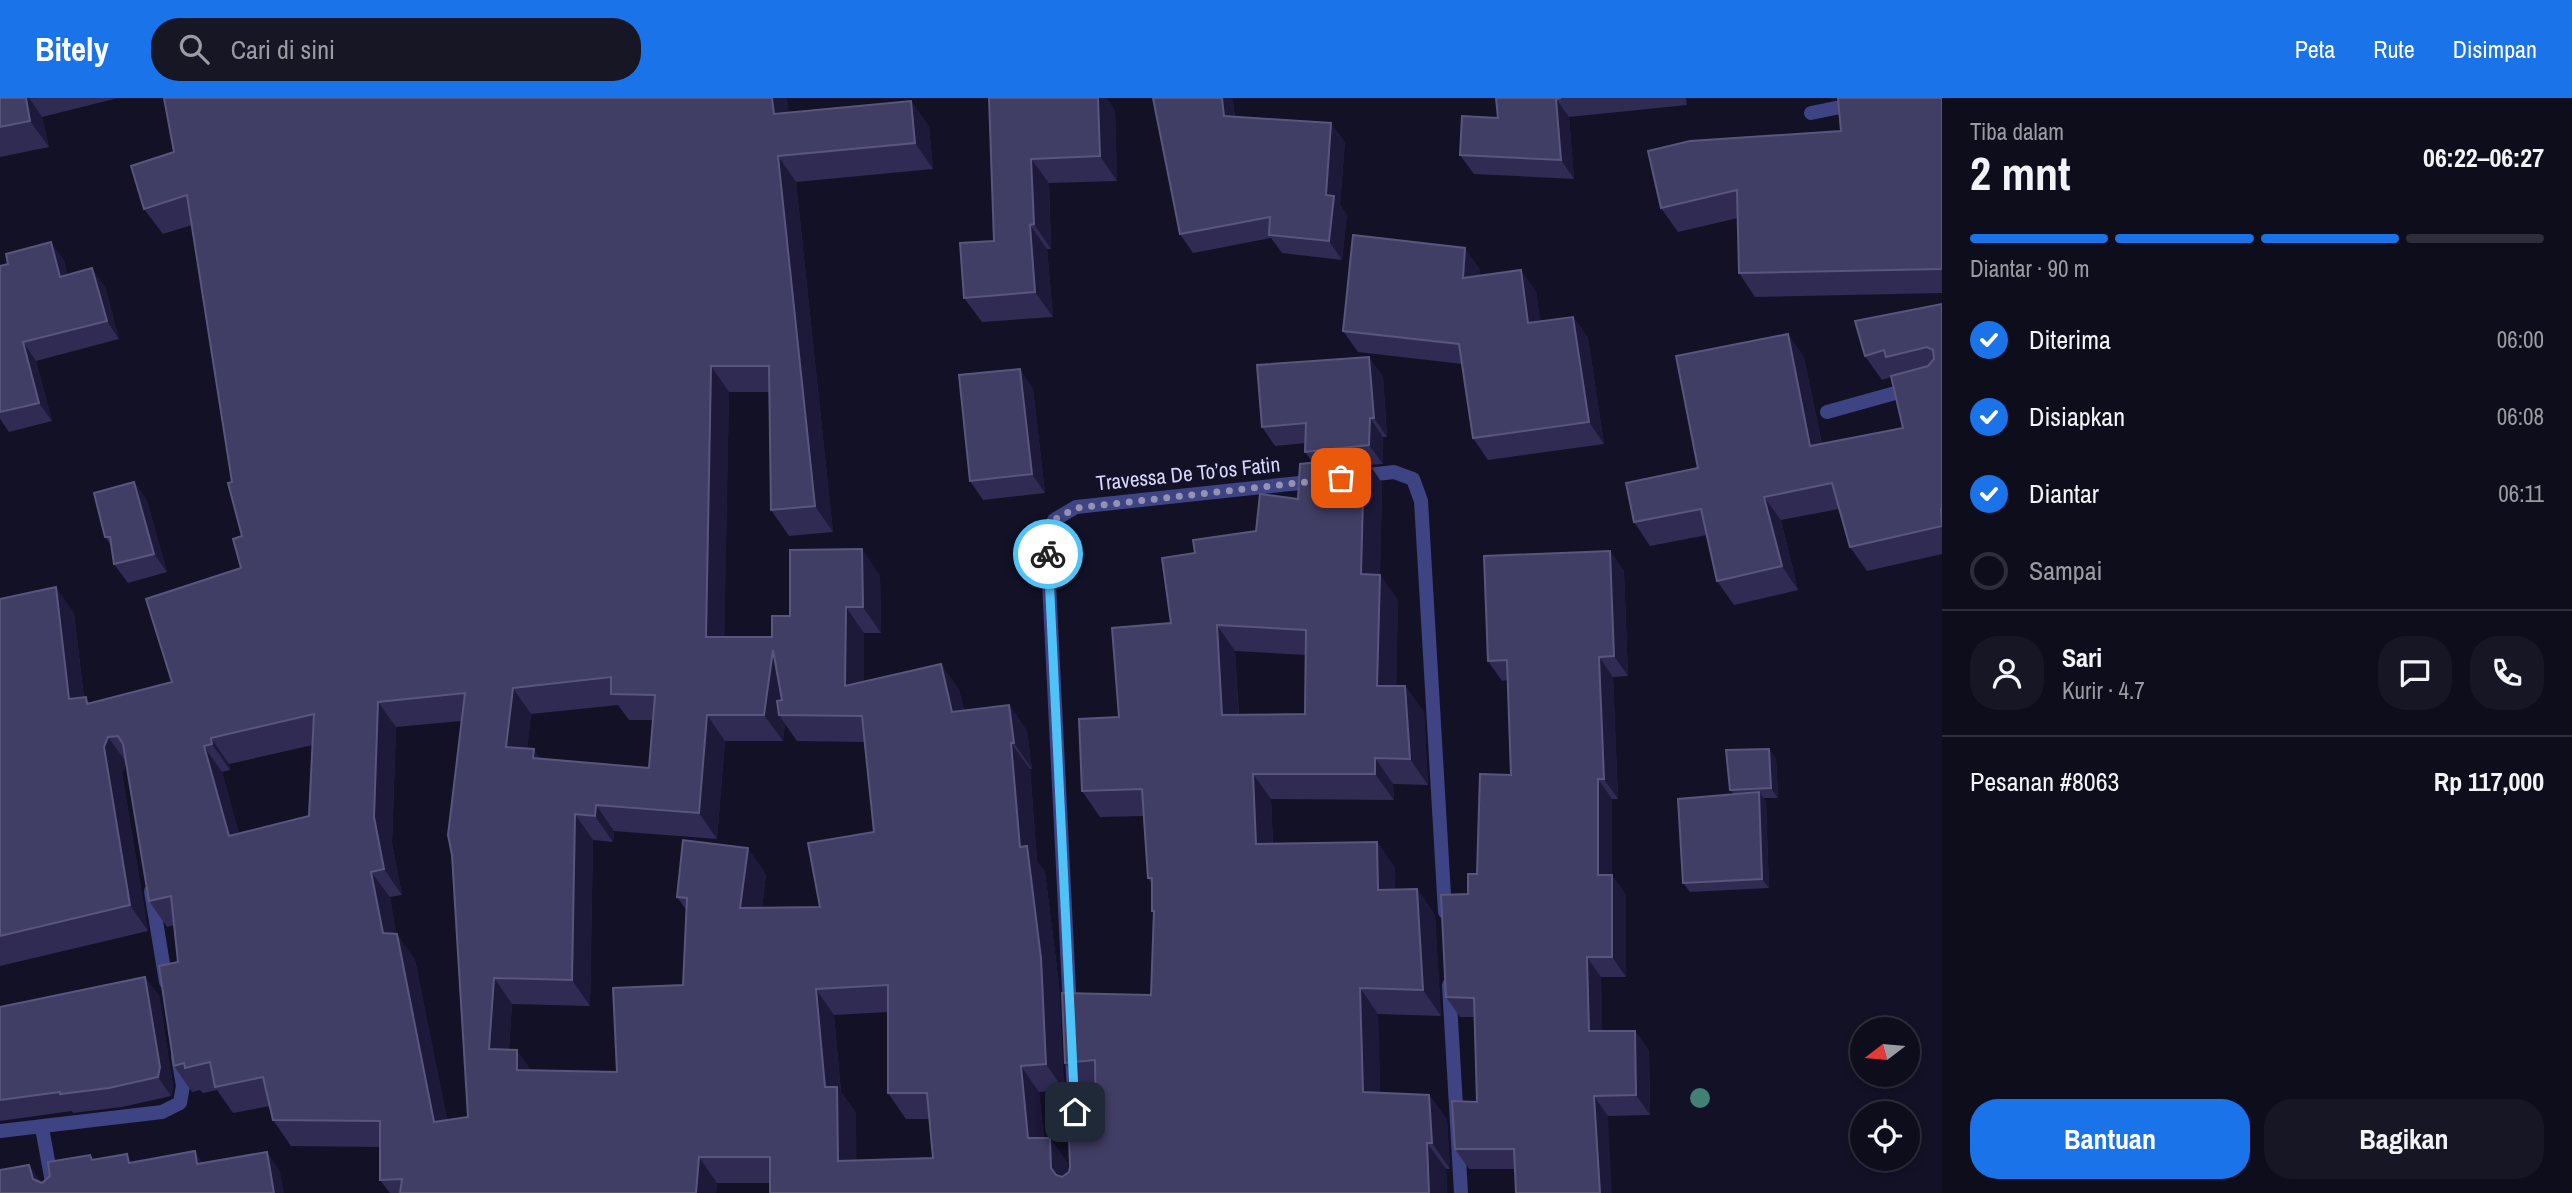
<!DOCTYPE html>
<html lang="id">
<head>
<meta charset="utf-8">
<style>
	:root { --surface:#0e0d1c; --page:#171625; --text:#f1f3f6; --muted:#9b9ca3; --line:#2e2d3b; --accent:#1a73e8 }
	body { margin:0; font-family:"Archivo Narrow",sans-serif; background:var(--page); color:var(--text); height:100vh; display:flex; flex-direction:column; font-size:26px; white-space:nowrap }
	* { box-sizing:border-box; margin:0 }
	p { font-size:23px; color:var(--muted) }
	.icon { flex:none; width:38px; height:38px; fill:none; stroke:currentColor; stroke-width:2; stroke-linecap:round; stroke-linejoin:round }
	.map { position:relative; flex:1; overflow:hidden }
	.drawer { display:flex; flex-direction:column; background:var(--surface); width:630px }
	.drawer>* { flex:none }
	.needle { width:46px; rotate:254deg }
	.controls { position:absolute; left:1850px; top:919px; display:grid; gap:14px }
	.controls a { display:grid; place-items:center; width:70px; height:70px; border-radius:50%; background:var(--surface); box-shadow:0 4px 10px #0003,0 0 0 2px var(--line); font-size:35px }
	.pin { position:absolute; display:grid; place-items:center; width:60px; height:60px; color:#fff; margin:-30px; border-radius:14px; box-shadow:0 4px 10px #0006 }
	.courier { position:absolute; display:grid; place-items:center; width:70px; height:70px; margin:-35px; border:5px solid #4fc3f7; border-radius:50%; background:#fff; color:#222; box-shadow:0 2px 9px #0007 }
	.overview em { font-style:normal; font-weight:700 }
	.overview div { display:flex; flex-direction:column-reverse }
	.overview { display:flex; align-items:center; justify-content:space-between; height:119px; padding:0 28px }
	h1 { font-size:46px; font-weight:700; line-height:52px }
	.bar { display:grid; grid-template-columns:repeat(4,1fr); gap:10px 7px; align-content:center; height:84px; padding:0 28px }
	.bar i { height:9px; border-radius:5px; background:var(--line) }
	.bar .current { background:var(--accent) }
	.bar p { grid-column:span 4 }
	.line { display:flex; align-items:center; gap:18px; padding:0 28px; border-top:2px solid var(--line) }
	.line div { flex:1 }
	.round { display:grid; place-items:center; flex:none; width:74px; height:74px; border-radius:28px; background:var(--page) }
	ol { padding:0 28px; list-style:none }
	li { display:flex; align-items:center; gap:21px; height:77px }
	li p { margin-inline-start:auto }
	li .icon { padding:7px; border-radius:50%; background:var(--accent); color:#fff; stroke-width:4 }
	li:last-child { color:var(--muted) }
	li i { width:38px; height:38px; border:4px solid var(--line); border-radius:50% }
	.button { display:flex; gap:14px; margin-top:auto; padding:14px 28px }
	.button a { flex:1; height:80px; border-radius:28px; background:var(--accent); color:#fff; font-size:28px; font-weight:700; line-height:80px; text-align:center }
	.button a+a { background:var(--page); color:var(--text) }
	header { display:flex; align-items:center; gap:42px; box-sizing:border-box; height:98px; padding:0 35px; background:var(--accent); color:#fff }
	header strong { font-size:33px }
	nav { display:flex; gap:38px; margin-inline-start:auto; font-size:24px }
	.search { width:490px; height:63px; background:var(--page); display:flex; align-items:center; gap:18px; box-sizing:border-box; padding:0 24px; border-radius:28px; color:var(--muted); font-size:26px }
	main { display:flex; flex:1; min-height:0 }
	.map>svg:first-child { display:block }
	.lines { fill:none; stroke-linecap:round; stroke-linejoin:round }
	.service { stroke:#3e4383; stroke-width:14 }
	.minor { stroke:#3e4383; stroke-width:14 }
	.tree { fill:#418072 }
	.wall { fill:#2f2b53; fill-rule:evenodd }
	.shaded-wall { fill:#1c1939 }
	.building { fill:#413e65; stroke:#59567d; stroke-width:2; fill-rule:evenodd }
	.done { stroke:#9392b2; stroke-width:7; stroke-dasharray:0 12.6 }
	.route { stroke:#4fc3f7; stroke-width:9 }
	.labels { text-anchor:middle; stroke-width:7; stroke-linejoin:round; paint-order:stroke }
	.street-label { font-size:21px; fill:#d8d8fd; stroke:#121126 }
</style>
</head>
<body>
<header>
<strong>Bitely</strong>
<div class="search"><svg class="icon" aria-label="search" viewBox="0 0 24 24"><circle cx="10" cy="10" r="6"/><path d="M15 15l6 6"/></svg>Cari di sini</div>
<nav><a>Peta</a><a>Rute</a><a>Disimpan</a></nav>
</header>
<main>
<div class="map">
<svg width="1942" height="1095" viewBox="0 0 1942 1095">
	<rect width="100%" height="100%" fill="#121126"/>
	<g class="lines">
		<!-- service -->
		<g class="service">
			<path d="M 1811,15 L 1885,0"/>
			<path d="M 1827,314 L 1942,282"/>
		</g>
		<!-- minor -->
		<g class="minor">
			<path d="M 1359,378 L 1394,374 L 1413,381 L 1421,403 L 1445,814"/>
			<path d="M 151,793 L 166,884"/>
			<path d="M 1449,887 L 1461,1095"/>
			<path d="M 1070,912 L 1047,444 L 1054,422 L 1076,409 L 1318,383"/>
			<path d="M 1072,956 L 1077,1055"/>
			<path d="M 42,1030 L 54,1095"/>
			<path d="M 0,1033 L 162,1014 L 180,1005 L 183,988 L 178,959"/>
		</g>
	</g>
	<!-- trees -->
	<circle class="tree" cx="1700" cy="1000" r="10"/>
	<!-- wall -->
	<g class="wall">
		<path d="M 0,0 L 118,0 L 42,19 L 49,49 L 0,59 Z"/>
		<path d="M 989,0 L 1115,12 L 1117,83 L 1049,85 L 1051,151 L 1047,151 L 1053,219 L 982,224 L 964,200 L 994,143 Z"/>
		<path d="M 1496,0 L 1686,0 L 1687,7 L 1569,19 L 1574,81 L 1474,76 L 1460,57 L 1498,20 Z"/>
		<path d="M 1942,0 L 1942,195 L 1755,199 L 1739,175 L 1738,120 L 1678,134 L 1661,110 L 1841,33 Z"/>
		<path d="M 911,3 L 929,29 L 933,71 L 796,84 L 833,434 L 789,438 L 771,412 L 769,294 L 729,294 L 724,539 L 772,539 L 790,518 L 880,477 L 881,535 L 864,535 L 864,584 L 941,566 L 959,592 L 964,612 L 1009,607 L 1027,633 L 1032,671 L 1030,671 L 1037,763 L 1045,774 L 1059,886 L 1064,992 L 1039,994 L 1044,1040 L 1068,1065 L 1068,1074 L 1096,1038 L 1096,990 L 1083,990 L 1065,965 L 1151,897 L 1154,816 L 1152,813 L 1152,786 L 1148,780 L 1144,718 L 1100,719 L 1082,693 L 1119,619 L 1171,525 L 1195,455 L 1256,433 L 1298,401 L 1313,365 L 1305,354 L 1306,345 L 1275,348 L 1262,329 L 1383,278 L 1387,339 L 1383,339 L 1383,366 L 1370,367 L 1382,385 L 1380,477 L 1398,502 L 1396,588 L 1405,588 L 1424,614 L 1428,687 L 1393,686 L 1394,702 L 1271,701 L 1273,746 L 1377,744 L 1395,770 L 1395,792 L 1417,791 L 1435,817 L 1441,918 L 1378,916 L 1380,995 L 1429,997 L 1447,1022 L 1450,1071 L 1446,1071 L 1447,1095 L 770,1095 L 770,1085 L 717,1085 L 716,1095 L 390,1095 L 380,1082 L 380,1049 L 291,1048 L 273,1022 L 270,1008 L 233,1015 L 217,992 L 203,995 L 200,992 L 192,994 L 174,968 L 178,864 L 175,827 L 167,829 L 149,803 L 127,665 L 122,675 L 148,833 L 0,868 L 0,501 L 74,515 L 84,599 L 90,605 L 172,584 L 241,470 L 242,438 L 232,384 L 192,127 L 163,136 L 144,111 L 174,54 L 789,14 ZM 1235,553 L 1306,557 L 1305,616 L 1239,617 ZM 618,607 L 629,622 L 653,622 L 649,670 L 540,661 L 527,651 L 531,616 ZM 461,623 L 468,1019 L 447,1022 L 415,862 L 396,836 L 390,799 L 402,797 L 392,745 L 396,629 ZM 785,626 L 797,643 L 864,644 L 874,734 L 820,809 L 762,810 L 766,776 L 677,799 L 687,813 L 683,887 L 617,974 L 531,972 L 509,952 L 512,906 L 590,908 L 593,742 L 613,744 L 614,733 L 717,741 L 725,643 L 783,643 ZM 313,647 L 309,718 L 239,736 L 222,674 L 230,672 L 229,666 ZM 888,914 L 888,995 L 906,1021 L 930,1021 L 933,1060 L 856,1063 L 856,1015 L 841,994 L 834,917 Z"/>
		<path d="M 1233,3 L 1235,19 L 1345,44 L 1340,107 L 1347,117 L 1342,162 L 1282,155 L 1271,140 L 1193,155 L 1180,136 Z"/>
		<path d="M 64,162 L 67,177 L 105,189 L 119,241 L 36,263 L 52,323 L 9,334 L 0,321 L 0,168 Z"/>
		<path d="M 1480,171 L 1479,178 L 1536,193 L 1540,223 L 1573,219 L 1588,240 L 1604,346 L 1488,362 L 1473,340 L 1462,266 L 1358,254 L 1343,233 Z"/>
		<path d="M 1942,206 L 1942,456 L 1867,473 L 1850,449 L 1839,411 L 1781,422 L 1798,492 L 1734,507 L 1717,483 L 1707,437 L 1650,448 L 1634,424 L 1698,370 L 1788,236 L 1804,260 L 1822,346 L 1903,330 L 1891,279 L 1882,282 L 1865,258 Z"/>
		<path d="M 1033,290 L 1045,395 L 983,402 L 970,383 Z"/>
		<path d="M 134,384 L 147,403 L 167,474 L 128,485 L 114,466 L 111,447 L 105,439 Z"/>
		<path d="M 1610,453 L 1624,473 L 1628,578 L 1613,579 L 1618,701 L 1612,701 L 1612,778 L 1626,797 L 1626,879 L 1601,879 L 1602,933 L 1635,933 L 1649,953 L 1650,1017 L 1608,1018 L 1515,1071 L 1469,1071 L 1455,1051 L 1477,1004 L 1475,919 L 1460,919 L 1446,899 L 1468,796 L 1477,776 L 1511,677 L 1508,582 L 1502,583 L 1488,563 Z"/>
		<path d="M 1776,660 L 1778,700 L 1763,700 L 1766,704 L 1769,790 L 1690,794 L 1683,785 L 1734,696 L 1730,692 Z"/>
		<path d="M 159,897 L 173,988 L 171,998 L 122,1009 L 73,1015 L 72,1013 L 0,1023 L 0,909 Z"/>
	</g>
	<!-- shaded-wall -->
	<g class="shaded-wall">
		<path d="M 26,0 L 29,0 L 42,19 L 49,49 L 30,23 Z"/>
		<path d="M 772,0 L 787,0 L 792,42 L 774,16 Z"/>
		<path d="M 1098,0 L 1107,0 L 1115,12 L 1117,83 L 1100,58 Z"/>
		<path d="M 1222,0 L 1232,0 L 1233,3 L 1237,37 L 1224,18 Z"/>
		<path d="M 1556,1 L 1569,19 L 1574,81 L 1561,62 Z"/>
		<path d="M 911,3 L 929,29 L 933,71 L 915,45 Z"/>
		<path d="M 1331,25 L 1345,44 L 1340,107 L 1347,117 L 1342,162 L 1329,143 L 1326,97 Z"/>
		<path d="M 778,58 L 796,84 L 833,434 L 815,408 Z"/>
		<path d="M 1031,61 L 1049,85 L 1051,151 L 1034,126 Z"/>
		<path d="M 1030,127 L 1047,151 L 1053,219 L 1035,194 Z"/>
		<path d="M 51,144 L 64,162 L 72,197 L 60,179 Z"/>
		<path d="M 1465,150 L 1480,171 L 1478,201 L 1463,180 Z"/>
		<path d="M 92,170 L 105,189 L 119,241 L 107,223 Z"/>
		<path d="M 1521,172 L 1536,193 L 1544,246 L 1528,225 Z"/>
		<path d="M 1573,219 L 1588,240 L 1604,346 L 1589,324 Z"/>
		<path d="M 1788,236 L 1804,260 L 1827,372 L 1810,348 Z"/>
		<path d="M 23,244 L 36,263 L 52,323 L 39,305 Z"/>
		<path d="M 1369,259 L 1383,278 L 1387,339 L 1374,320 Z"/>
		<path d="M 711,268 L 729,294 L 724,564 L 706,539 Z"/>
		<path d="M 1020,271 L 1033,290 L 1045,395 L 1032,376 Z"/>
		<path d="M 1370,320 L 1383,339 L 1383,366 L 1369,347 Z"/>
		<path d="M 1364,359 L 1382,385 L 1380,477 L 1398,502 L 1396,614 L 1377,588 L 1361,476 Z"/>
		<path d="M 134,384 L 147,403 L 167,474 L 154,456 Z"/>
		<path d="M 1764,399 L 1781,422 L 1798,492 L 1782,468 Z"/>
		<path d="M 862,451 L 880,477 L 881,535 L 863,509 Z"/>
		<path d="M 1610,453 L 1624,473 L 1628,578 L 1614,558 Z"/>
		<path d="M 56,489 L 74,515 L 87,627 L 69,601 Z"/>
		<path d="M 846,509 L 864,535 L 864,614 L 845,588 Z"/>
		<path d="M 1217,527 L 1235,553 L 1240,643 L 1222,617 Z"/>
		<path d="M 773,552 L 791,578 L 779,617 L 785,626 L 783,643 L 764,617 Z"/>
		<path d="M 1599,559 L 1613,579 L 1618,701 L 1604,681 Z"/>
		<path d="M 941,566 L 959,592 L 970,639 L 952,614 Z"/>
		<path d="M 1405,588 L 1424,614 L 1428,687 L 1410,661 Z"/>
		<path d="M 513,590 L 531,616 L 525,675 L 506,649 Z"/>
		<path d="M 378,604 L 396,629 L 392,745 L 402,797 L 384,771 L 374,719 Z"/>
		<path d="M 1009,607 L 1027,633 L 1032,671 L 1014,645 Z"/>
		<path d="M 707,617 L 725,643 L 717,741 L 699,715 Z"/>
		<path d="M 108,639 L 127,665 L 122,675 L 148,833 L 130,807 L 104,649 Z"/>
		<path d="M 211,640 L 229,666 L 230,672 L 212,646 Z"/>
		<path d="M 1011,645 L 1030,671 L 1037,763 L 1045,774 L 1059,886 L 1064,992 L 1046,966 L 1020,749 Z"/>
		<path d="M 204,648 L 222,674 L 247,764 L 229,738 Z"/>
		<path d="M 534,651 L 552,677 L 533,660 Z"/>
		<path d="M 1769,651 L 1776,660 L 1778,700 L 1771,690 Z"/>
		<path d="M 1375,660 L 1393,686 L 1394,702 L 1375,676 Z"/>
		<path d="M 1253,676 L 1271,701 L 1274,772 L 1256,746 Z"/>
		<path d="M 1598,681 L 1612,701 L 1612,778 L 1626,797 L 1626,879 L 1612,859 L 1598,777 Z"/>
		<path d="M 1759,694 L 1766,704 L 1769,790 L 1762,781 Z"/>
		<path d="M 596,707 L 614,733 L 613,744 L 595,718 Z"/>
		<path d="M 575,716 L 593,742 L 590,908 L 572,882 Z"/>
		<path d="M 1377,744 L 1395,770 L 1396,818 L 1378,792 Z"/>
		<path d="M 748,750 L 766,776 L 759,836 L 740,810 Z"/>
		<path d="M 371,774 L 390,799 L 401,861 L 383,835 Z"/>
		<path d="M 1417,791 L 1435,817 L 1441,918 L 1423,892 Z"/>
		<path d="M 397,836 L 415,862 L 453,1049 L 434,1024 Z"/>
		<path d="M 1587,859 L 1601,879 L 1603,953 L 1589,933 Z"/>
		<path d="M 145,879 L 159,897 L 173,988 L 171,998 L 158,979 Z"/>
		<path d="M 494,880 L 512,906 L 507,977 L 489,951 Z"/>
		<path d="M 1360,890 L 1378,916 L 1381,1020 L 1363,994 Z"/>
		<path d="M 816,891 L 834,917 L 841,994 L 856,1015 L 857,1089 L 838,1063 L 825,989 Z"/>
		<path d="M 1635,933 L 1649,953 L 1650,1017 L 1636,997 Z"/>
		<path d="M 517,952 L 536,978 L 517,972 Z"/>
		<path d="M 1021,968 L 1039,994 L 1046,1066 L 1028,1040 Z"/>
		<path d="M 1429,997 L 1447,1022 L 1450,1071 L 1432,1045 Z"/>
		<path d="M 1594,998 L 1608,1018 L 1612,1095 L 1600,1095 Z"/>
		<path d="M 1050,1040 L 1068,1065 L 1069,1095 L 1051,1070 Z"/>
		<path d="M 1427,1045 L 1446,1071 L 1447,1095 L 1429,1095 Z"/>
		<path d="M 195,1053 L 208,1073 L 197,1066 Z"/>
		<path d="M 267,1054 L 280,1073 L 284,1095 L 274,1095 Z"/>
		<path d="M 699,1059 L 717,1085 L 716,1095 L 696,1095 Z"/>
		<path d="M 29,1067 L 43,1086 L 33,1081 Z"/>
	</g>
	<!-- building -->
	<g class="building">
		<path d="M 0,0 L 26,0 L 30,23 L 0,29 Z"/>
		<path d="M 164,0 L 772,0 L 774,16 L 911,3 L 915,45 L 778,58 L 815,408 L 771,412 L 769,268 L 711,268 L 706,539 L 772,539 L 772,518 L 790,518 L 790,452 L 862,451 L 863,509 L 846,509 L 845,588 L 941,566 L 952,614 L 1009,607 L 1014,645 L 1011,645 L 1020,749 L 1027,748 L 1041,860 L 1046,966 L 1021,968 L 1028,1040 L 1050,1040 L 1051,1070 L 1056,1077 L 1062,1079 L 1069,1074 L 1070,1069 L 1069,1039 L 1096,1038 L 1095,962 L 1065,965 L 1062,895 L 1151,897 L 1154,813 L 1152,813 L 1152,780 L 1148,780 L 1142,691 L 1082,693 L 1079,621 L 1119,619 L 1112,530 L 1171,525 L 1162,460 L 1195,455 L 1193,442 L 1256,433 L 1260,396 L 1298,401 L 1300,366 L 1364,359 L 1361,476 L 1380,477 L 1377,588 L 1405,588 L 1410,661 L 1375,660 L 1375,676 L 1253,676 L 1256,746 L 1377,744 L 1378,792 L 1417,791 L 1423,892 L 1360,890 L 1363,994 L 1429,997 L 1432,1045 L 1427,1045 L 1429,1095 L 770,1095 L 770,1059 L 699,1059 L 696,1095 L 400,1095 L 402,1081 L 380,1082 L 380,1023 L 273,1022 L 263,979 L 215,989 L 210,964 L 185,970 L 184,965 L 174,968 L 159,868 L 178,864 L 171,798 L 149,803 L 123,646 L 118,638 L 108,639 L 104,649 L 130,807 L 0,838 L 0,501 L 56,489 L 69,601 L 86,599 L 87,606 L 172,584 L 146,501 L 241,470 L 233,441 L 242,438 L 228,385 L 232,384 L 187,97 L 144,111 L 131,68 L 174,54 ZM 1217,527 L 1306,532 L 1305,616 L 1222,617 ZM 773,552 L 782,602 L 777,603 L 779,617 L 862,618 L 874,734 L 808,745 L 820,809 L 740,810 L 748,750 L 683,742 L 677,799 L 687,800 L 683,887 L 613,890 L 617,974 L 517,972 L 517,952 L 489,951 L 494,880 L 572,882 L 575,716 L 595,718 L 596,707 L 699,715 L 707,617 L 764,617 ZM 611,579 L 611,596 L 655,597 L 649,670 L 533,660 L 534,651 L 506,649 L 513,590 ZM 465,595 L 448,737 L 452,757 L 468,1019 L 434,1024 L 397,836 L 383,835 L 371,774 L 384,771 L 374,719 L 378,604 ZM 314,616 L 309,718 L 229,738 L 204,648 L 212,646 L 211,640 ZM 888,887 L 888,995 L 927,995 L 933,1060 L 838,1063 L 837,989 L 825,989 L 816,891 Z"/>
		<path d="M 989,0 L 1098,0 L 1100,58 L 1031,61 L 1034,126 L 1030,127 L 1035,194 L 964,200 L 960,145 L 994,143 Z"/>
		<path d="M 1153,0 L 1222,0 L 1224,18 L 1331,25 L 1326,97 L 1334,98 L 1329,143 L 1269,137 L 1270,119 L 1180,136 Z"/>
		<path d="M 1496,0 L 1561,0 L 1556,1 L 1561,62 L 1460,57 L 1462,18 L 1498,20 Z"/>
		<path d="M 1838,0 L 1942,0 L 1942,171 L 1739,175 L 1737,92 L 1661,110 L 1648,53 L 1690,43 L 1841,33 Z"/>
		<path d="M 1353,137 L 1465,150 L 1463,180 L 1521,172 L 1528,225 L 1573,219 L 1589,324 L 1473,340 L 1459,246 L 1343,233 Z"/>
		<path d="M 51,144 L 60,179 L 92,170 L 107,223 L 23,244 L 39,305 L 0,314 L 0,168 L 8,166 L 6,156 Z"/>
		<path d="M 1942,206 L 1942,411 L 1941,411 L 1942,428 L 1850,449 L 1832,385 L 1764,399 L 1782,468 L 1717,483 L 1701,411 L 1634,424 L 1626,385 L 1698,370 L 1676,258 L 1788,236 L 1810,348 L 1903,330 L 1891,278 L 1928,268 L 1934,261 L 1933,252 L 1927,249 L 1886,259 L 1884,252 L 1865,258 L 1855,223 Z"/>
		<path d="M 1369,259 L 1374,320 L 1370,320 L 1369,347 L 1305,354 L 1306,325 L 1262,329 L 1257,267 Z"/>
		<path d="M 1020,271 L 1032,376 L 970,383 L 959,277 Z"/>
		<path d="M 134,384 L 154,456 L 114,466 L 110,439 L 105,439 L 94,395 Z"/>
		<path d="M 1610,453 L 1614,558 L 1599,559 L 1604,681 L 1598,681 L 1598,777 L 1612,777 L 1612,859 L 1587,859 L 1589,933 L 1635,933 L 1636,997 L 1594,998 L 1600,1095 L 1516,1095 L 1514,1051 L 1455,1051 L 1452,1003 L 1477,1004 L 1474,900 L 1446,899 L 1441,797 L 1468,796 L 1468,776 L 1477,776 L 1480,676 L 1511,677 L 1507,562 L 1488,563 L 1484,458 Z"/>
		<path d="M 1769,651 L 1771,690 L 1730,692 L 1726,652 Z"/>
		<path d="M 1759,694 L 1762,781 L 1683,785 L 1678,701 Z"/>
		<path d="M 145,879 L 160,969 L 158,979 L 109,990 L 60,996 L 60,994 L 0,1002 L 0,909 Z"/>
		<path d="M 195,1053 L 197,1066 L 267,1054 L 274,1095 L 0,1095 L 0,1072 L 29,1067 L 33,1081 L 42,1085 L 50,1078 L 48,1064 L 90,1057 L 92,1062 L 127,1056 L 129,1065 Z"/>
	</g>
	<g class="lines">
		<!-- done -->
		<path class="done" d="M 1048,456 L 1048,444 L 1054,422 L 1076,410 L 1341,380"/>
		<!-- route -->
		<path class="route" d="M 1048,456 L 1075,1014"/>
	</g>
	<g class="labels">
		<!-- street labels -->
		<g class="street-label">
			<text transform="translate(1188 376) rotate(-6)" y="7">Travessa De To’os Fatin</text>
		</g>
	</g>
</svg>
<div class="controls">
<a><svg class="needle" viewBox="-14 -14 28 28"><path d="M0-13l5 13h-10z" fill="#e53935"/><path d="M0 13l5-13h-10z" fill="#9b9ca3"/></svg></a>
<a><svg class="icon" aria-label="locate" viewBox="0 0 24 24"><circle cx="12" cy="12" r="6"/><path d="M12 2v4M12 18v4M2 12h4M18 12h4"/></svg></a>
</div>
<div class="pin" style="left:1341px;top:380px;background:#ea580c"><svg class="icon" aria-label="bag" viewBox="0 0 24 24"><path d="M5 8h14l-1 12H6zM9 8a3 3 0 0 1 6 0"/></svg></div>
<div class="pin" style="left:1075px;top:1014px;background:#1f2937"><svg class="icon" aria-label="home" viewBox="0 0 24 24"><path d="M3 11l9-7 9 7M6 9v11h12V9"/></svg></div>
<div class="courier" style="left:1048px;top:456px"><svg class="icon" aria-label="bike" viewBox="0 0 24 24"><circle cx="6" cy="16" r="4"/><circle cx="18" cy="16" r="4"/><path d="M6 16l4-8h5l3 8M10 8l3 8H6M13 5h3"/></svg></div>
</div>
<section class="drawer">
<div class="overview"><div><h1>2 mnt</h1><p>Tiba dalam</p></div><em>06:22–06:27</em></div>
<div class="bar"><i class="current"></i><i class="current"></i><i class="current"></i><i></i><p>Diantar · 90 m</p></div>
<ol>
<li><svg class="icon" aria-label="check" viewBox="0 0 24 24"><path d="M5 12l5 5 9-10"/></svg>Diterima<p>06:00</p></li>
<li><svg class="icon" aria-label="check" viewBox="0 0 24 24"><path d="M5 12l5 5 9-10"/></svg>Disiapkan<p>06:08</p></li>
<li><svg class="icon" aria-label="check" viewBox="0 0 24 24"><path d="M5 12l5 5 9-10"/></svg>Diantar<p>06:11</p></li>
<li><i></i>Sampai</li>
</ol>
<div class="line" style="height:126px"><a class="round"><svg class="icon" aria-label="person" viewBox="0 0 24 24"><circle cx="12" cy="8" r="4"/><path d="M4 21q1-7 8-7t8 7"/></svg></a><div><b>Sari</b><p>Kurir · 4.7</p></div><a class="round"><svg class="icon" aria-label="chat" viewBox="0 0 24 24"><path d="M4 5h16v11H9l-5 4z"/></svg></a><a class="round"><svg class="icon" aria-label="phone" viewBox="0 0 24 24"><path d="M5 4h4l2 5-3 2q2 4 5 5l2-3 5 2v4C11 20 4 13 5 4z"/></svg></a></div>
<div class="line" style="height:91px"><div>Pesanan #8063</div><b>Rp 117,000</b></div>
<div class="button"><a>Bantuan</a><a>Bagikan</a></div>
</section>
</main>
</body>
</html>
